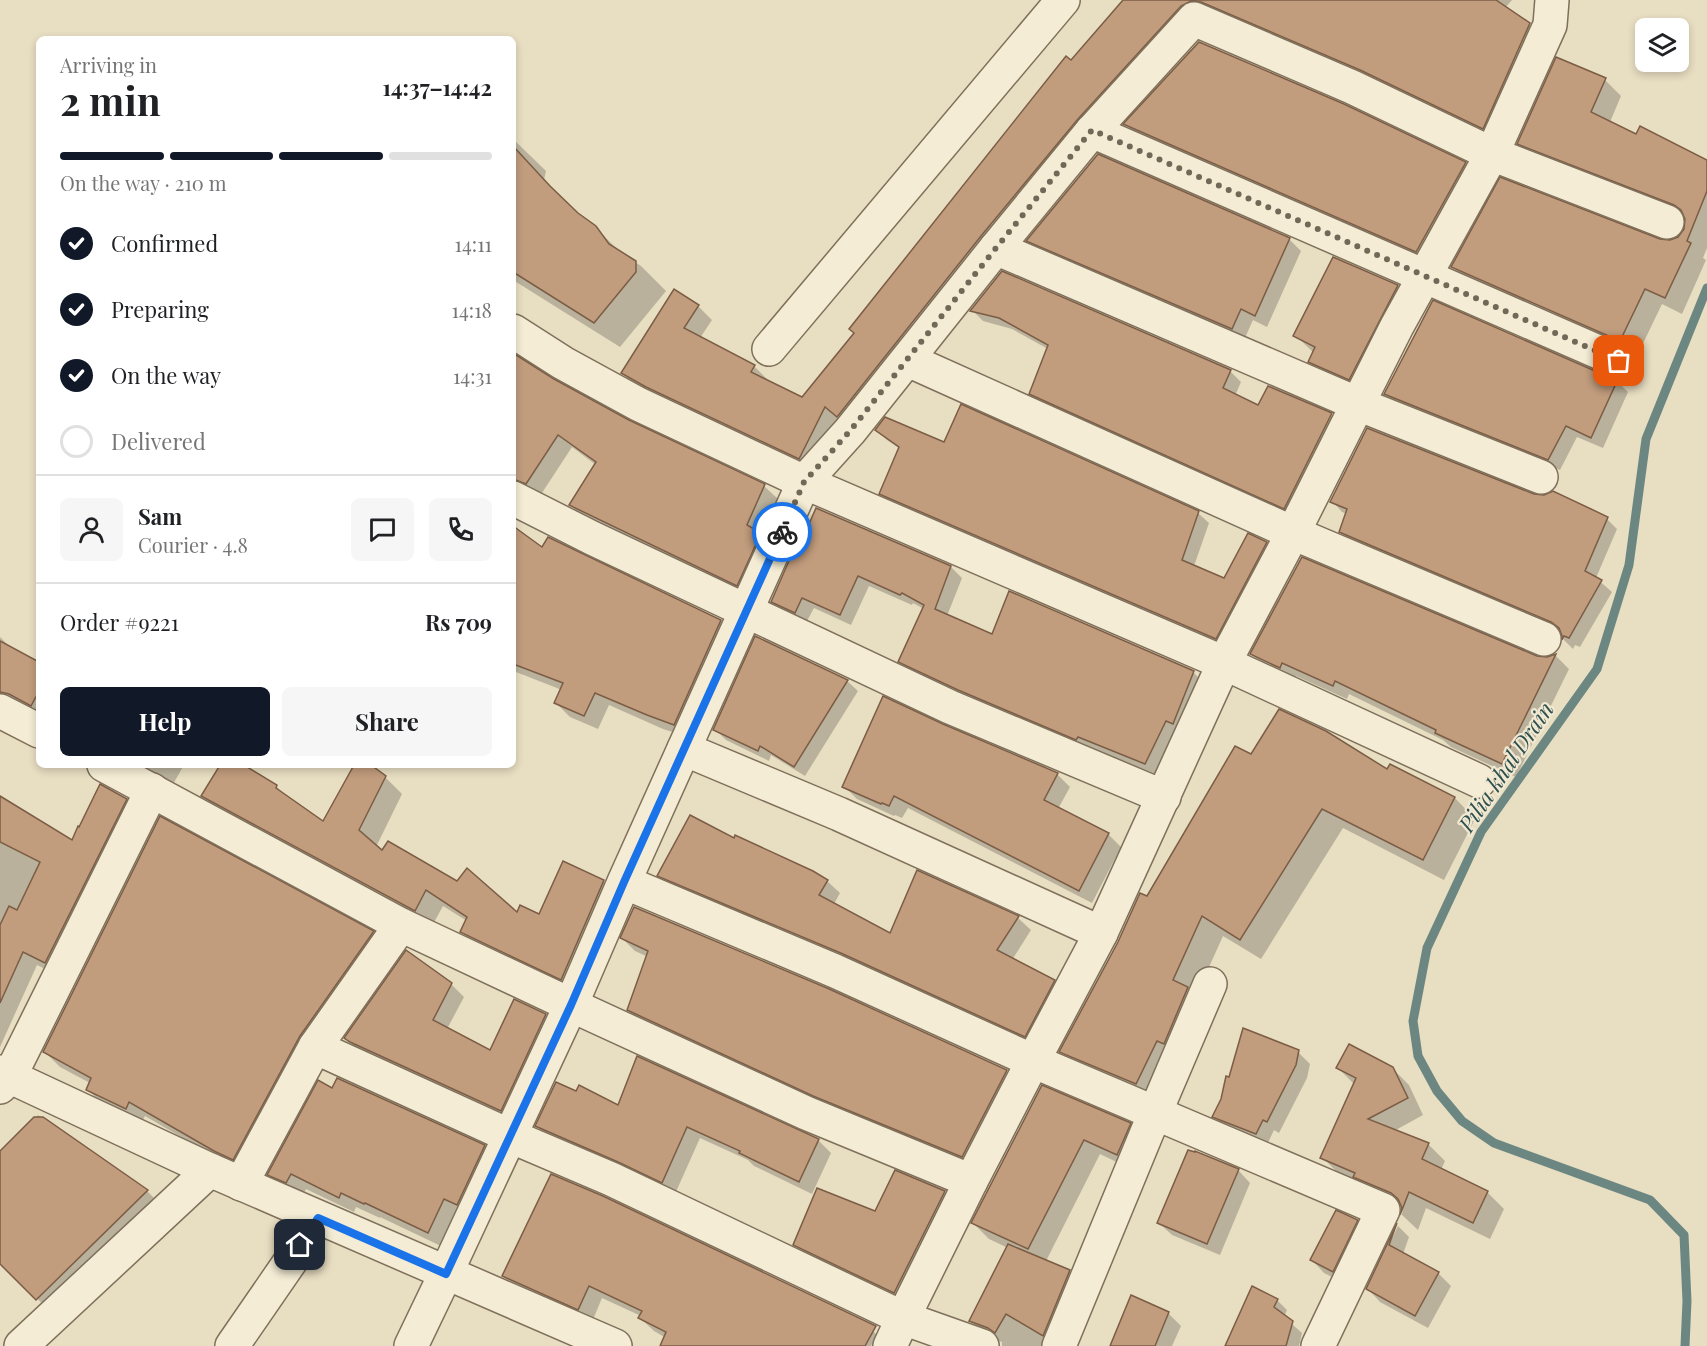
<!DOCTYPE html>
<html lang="en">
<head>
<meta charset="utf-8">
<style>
	:root { --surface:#fff; --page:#f6f6f6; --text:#202124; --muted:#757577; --line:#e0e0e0; --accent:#111827 }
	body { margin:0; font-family:"Playfair Display",serif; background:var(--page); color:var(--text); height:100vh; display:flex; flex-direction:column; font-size:22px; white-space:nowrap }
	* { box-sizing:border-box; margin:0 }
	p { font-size:20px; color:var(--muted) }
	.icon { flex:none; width:33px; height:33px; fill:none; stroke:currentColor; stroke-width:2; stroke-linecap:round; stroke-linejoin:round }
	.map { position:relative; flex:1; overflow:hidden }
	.sheet { position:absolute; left:36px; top:36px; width:480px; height:732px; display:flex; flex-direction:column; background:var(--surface); border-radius:9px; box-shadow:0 3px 9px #0003 }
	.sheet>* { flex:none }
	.fabs { position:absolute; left:1635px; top:18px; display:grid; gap:12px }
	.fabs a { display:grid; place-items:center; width:54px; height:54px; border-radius:9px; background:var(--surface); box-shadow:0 3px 9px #0003; font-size:30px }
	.pin { position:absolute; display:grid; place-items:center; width:51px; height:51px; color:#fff; margin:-26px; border-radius:12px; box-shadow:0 3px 9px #0006 }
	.courier { position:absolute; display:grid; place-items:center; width:60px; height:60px; margin:-30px; border:4px solid #1a73e8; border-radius:50%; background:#fff; color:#222; box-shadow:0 2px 8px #0007 }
	.headline em { font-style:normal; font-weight:700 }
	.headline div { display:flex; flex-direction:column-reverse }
	.headline { display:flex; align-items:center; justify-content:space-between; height:102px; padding:0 24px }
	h1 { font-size:39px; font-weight:700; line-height:45px }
	.bar { display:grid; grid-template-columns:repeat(4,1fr); gap:9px 6px; align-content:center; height:72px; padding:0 24px }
	.bar i { height:8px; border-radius:4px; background:var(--line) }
	.bar .on { background:var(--accent) }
	.bar p { grid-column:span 4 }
	.line { display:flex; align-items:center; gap:15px; padding:0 24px; border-top:2px solid var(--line) }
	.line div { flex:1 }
	.round { display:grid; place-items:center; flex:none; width:63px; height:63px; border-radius:9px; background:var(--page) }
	ol { padding:0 24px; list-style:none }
	li { display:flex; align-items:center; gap:18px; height:66px }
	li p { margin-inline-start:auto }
	li .icon { padding:6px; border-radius:50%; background:var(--accent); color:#fff; stroke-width:4 }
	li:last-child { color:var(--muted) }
	li i { width:33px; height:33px; border:3px solid var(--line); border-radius:50% }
	.button { display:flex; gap:12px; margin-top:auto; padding:12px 24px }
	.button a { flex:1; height:69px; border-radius:9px; background:var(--accent); color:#fff; font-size:24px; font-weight:700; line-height:69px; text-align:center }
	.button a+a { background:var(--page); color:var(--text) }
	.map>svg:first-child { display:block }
	.shadow { fill:#0003 }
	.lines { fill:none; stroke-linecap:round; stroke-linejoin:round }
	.stream { stroke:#6c8782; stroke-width:9 }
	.building { fill:#c19c7d; stroke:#7b5d45; stroke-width:1.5 }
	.minor-casing { stroke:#7f705c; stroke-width:36 }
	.minor { stroke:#f4ecd4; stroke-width:33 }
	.done { stroke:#716857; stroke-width:6; stroke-dasharray:0 10.8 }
	.route { stroke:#1a73e8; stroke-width:8 }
	.labels { text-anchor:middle; stroke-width:4.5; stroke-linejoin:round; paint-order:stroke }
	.water-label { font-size:22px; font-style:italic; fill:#2f4f4e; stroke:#f0e8d1 }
</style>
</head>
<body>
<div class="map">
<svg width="1707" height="1346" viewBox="0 0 1707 1346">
	<rect width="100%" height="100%" fill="#e8dec2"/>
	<!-- shadow -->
	<g class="shadow">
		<path d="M 1125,0 L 1512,0 L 1505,8 L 1529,25 L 1543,39 L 1497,142 L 1217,15 L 813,472 L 637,387 L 623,373 L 698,306 L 712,320 L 700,338 L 754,366 L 768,380 L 767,381 L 803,399 L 1071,62 Z"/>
		<path d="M 1605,80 L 1621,96 L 1610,122 L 1637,135 L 1707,162 L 1707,248 L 1703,258 L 1706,260 L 1682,314 L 1662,304 L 1637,356 L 1469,283 L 1453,267 L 1660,241 L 1671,242 L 1679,238 L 1686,230 L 1687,219 L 1535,160 L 1519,143 Z"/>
		<path d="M 1126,124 L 1465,164 L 1478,176 L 1429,264 L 1138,137 Z"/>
		<path d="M 513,139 L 546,171 L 544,180 L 564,201 L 595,227 L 621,253 L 641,266 L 666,291 L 620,347 L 513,280 Z"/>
		<path d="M 1289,239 L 1301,251 L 1267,327 L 1253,320 L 1244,340 L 1040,252 L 1028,241 Z"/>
		<path d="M 1334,259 L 1397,286 L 1414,303 L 1366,395 L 1326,378 L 1309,362 L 1314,353 L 1295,335 Z"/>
		<path d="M 972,310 L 1230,371 L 1241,382 L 1235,396 L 1259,407 L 1269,388 L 1331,415 L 1342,425 L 1295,518 L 1041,404 L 1030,393 L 1048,349 L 1012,329 L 983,321 Z"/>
		<path d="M 513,355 L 553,381 L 629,422 L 764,486 L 778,499 L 761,536 L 773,548 L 751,598 L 584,519 L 571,505 L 596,465 L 572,447 L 540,496 L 513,500 Z"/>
		<path d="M 1617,381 L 1628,392 L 1603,448 L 1577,437 L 1560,470 L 1397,405 L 1386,394 Z"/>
		<path d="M 877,430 L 945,444 L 1198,513 L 1209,523 L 1194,566 L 1225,580 L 1266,543 L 1277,554 L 1226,648 L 891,504 L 881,493 L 900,449 L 887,440 Z"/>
		<path d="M 1534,496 L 1607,519 L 1617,529 L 1596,578 L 1612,592 L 1580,647 L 1575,645 L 1573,649 L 1564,640 L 1562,631 L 1351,542 L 1341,532 L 1347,514 L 1342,512 L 1332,501 Z"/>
		<path d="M 817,510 L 951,567 L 962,578 L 947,616 L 993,636 L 1193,672 L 1204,683 L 1156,774 L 1089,747 L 1088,750 L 911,673 L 900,662 L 924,609 L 913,603 L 912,605 L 869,586 L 851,625 L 814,608 L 806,623 L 784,612 L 773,601 L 799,550 Z"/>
		<path d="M 513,525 L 542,549 L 549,539 L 721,621 L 734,635 L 688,737 L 663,729 L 609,705 L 598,729 L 570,717 L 556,703 L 562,690 L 516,672 L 513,669 Z"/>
		<path d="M 0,637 L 12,649 L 39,663 L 39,717 L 0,719 Z"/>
		<path d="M 1252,654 L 1547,659 L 1555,655 L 1569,669 L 1516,777 L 1451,747 L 1443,740 L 1349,694 L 1347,699 L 1296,676 L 1293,681 L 1265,668 Z"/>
		<path d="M 847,681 L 858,691 L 805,776 L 771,755 L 769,761 L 726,740 L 715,729 Z"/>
		<path d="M 942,726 L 1057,774 L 1070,787 L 1058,809 L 1108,834 L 1121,847 L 1092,903 L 908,808 L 902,818 L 895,815 L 894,816 L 857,799 L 844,786 Z"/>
		<path d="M 1252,756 L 1388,772 L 1391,766 L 1455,798 L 1475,819 L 1444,880 L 1343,828 L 1261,959 L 1223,936 L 1196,996 L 1157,1104 L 1082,1072 L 1061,1051 L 1147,898 Z"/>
		<path d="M 133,765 L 184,765 L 172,786 Z"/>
		<path d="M 221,765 L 241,765 L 276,786 L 291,801 L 324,824 L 356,765 L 369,765 L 385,777 L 402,794 L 376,847 L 383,853 L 518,914 L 540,916 L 564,863 L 603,881 L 620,898 L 578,995 L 478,948 L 462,932 L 467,921 L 443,906 L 432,926 L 219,812 L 203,796 Z"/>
		<path d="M 126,800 L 140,814 L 60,976 L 37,965 L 0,1047 L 0,818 L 72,842 Z"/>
		<path d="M 735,840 L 827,881 L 840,893 L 834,904 L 890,935 L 918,872 L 1018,918 L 1031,930 L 1012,960 L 1054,981 L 1067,994 L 1038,1048 L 672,888 L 659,875 Z"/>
		<path d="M 373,933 L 388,948 L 231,1166 L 145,1116 L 141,1123 L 103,1105 L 87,1089 L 90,1083 L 60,1067 L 45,1052 Z"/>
		<path d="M 622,938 L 827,990 L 1006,1071 L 1019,1084 L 975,1169 L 828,1108 L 641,1022 L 628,1010 L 648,957 L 635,951 Z"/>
		<path d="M 451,984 L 464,997 L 447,1029 L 491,1052 L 545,1015 L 558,1028 L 514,1123 L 359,1051 L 346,1038 Z"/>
		<path d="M 1298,1052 L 1310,1064 L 1307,1078 L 1279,1133 L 1274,1130 L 1267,1145 L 1225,1128 L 1214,1116 Z"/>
		<path d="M 1338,1068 L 1392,1068 L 1409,1085 L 1423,1115 L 1394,1131 L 1428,1144 L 1445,1161 L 1441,1170 L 1487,1192 L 1504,1209 L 1490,1239 L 1426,1208 L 1418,1230 L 1402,1215 L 1403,1207 L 1372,1193 L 1339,1174 L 1322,1157 L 1355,1085 Z"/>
		<path d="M 1042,1087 L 1130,1124 L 1146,1140 L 1133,1170 L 1100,1154 L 1046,1261 L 1069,1271 L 1085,1287 L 1061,1346 L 1002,1346 L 1002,1342 L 986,1337 L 971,1321 L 1008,1248 L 989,1239 L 973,1223 Z"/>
		<path d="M 333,1090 L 484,1146 L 499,1162 L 443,1247 L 380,1217 L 380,1218 L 356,1207 L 354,1212 L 306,1189 L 302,1197 L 285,1189 L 269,1174 Z"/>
		<path d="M 619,1108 L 818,1140 L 831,1153 L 812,1194 L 754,1166 L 748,1160 L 700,1138 L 675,1194 L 550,1139 L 537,1126 Z"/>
		<path d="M 38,1115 L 147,1191 L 166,1210 L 57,1318 L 0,1262 L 0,1153 Z"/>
		<path d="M 1238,1170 L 1250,1183 L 1220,1255 L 1172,1235 L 1159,1223 Z"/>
		<path d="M 552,1176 L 864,1322 L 877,1335 L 871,1346 L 670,1346 L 666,1338 L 654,1331 L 640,1318 L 641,1316 L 602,1298 L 592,1322 L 517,1289 L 504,1275 Z"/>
		<path d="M 944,1192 L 957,1205 L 907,1305 L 808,1257 L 795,1245 L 876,1212 Z"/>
		<path d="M 1357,1221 L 1369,1234 L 1346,1284 L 1324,1273 L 1312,1260 Z"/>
		<path d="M 1398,1226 L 1409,1237 L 1403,1254 L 1438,1273 L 1451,1286 L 1428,1328 L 1380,1302 L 1368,1289 Z"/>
		<path d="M 1277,1300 L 1287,1310 L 1284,1317 L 1302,1333 L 1299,1346 L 1226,1346 Z"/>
		<path d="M 1168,1313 L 1181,1326 L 1172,1346 L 1111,1346 Z"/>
	</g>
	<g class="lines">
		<!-- stream -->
		<path class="stream" d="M 1685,1346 L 1687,1301 L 1684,1235 L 1650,1200 L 1494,1143 L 1462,1121 L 1437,1091 L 1418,1056 L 1413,1021 L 1427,948 L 1481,832 L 1597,669 L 1629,565 L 1646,439 L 1707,288"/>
	</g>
	<!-- building -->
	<g class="building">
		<path d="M 1123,0 L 1496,0 L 1530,23 L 1483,129 L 1360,70 L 1201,2 L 1191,1 L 1181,6 L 1078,119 L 981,236 L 837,417 L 825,407 L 799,459 L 646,387 L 621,373 L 674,289 L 699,305 L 684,328 L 755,365 L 751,372 L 802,397 L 854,333 L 849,329 L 1066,56 L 1071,60 Z"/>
		<path d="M 1199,42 L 1344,104 L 1466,162 L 1416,252 L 1123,124 Z"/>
		<path d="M 1556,57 L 1606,78 L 1591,112 L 1636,134 L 1640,126 L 1707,160 L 1707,191 L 1687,241 L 1691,243 L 1665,298 L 1645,289 L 1620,341 L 1451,267 L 1500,177 L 1660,239 L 1670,240 L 1678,237 L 1684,229 L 1685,219 L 1681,210 L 1674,205 L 1517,144 Z"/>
		<path d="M 513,146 L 550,186 L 578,213 L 596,226 L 609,244 L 636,261 L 636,272 L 594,323 L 513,272 Z"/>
		<path d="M 1098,154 L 1290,238 L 1255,316 L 1241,309 L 1232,329 L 1026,241 Z"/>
		<path d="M 1333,257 L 1398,285 L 1349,380 L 1308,362 L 1315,347 L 1293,336 Z"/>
		<path d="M 1002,271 L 1231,370 L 1223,388 L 1258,405 L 1268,386 L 1332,413 L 1284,509 L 1029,394 L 1048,345 L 999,318 L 970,311 Z"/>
		<path d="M 1433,300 L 1611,378 L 1618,379 L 1591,438 L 1566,426 L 1548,460 L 1384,394 Z"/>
		<path d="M 513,353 L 554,379 L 629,420 L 765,484 L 747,525 L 761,533 L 737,586 L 569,505 L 596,462 L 558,435 L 526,484 L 513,479 Z"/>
		<path d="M 961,404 L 1199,511 L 1182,560 L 1224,578 L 1248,533 L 1267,542 L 1216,639 L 879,494 L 899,447 L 875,430 L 885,417 L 944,442 Z"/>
		<path d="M 1367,428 L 1534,494 L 1544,495 L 1553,491 L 1608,517 L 1585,571 L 1602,580 L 1569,638 L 1564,636 L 1562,640 L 1562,636 L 1559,628 L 1551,622 L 1339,532 L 1347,509 L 1330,502 Z"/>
		<path d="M 816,508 L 951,566 L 935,609 L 992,634 L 1009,591 L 1194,671 L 1173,724 L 1166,721 L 1145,764 L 1078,737 L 1076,740 L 958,690 L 898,662 L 924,605 L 902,593 L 900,595 L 858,576 L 840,615 L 802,598 L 795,613 L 771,602 L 795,547 L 798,549 Z"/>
		<path d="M 513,526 L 542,547 L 548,537 L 721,620 L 674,725 L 647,715 L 595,693 L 584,716 L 554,703 L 563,683 L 513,664 Z"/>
		<path d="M 1302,557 L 1537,656 L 1547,657 L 1556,654 L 1502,764 L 1435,733 L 1436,730 L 1335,681 L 1333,686 L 1282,663 L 1280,668 L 1250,654 Z"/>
		<path d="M 755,636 L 848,680 L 794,767 L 760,746 L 758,751 L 713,730 Z"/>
		<path d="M 0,641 L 39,662 L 39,691 L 31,706 L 9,694 L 0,692 Z"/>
		<path d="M 883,696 L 943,724 L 1058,773 L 1044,800 L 1109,833 L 1079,891 L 894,796 L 889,806 L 882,803 L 881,804 L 842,787 Z"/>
		<path d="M 1279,709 L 1326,731 L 1387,769 L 1390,764 L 1455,797 L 1423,860 L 1322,809 L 1240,940 L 1202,916 L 1173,980 L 1188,987 L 1164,1044 L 1157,1041 L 1136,1084 L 1059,1052 L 1118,942 L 1140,893 L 1147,896 L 1235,746 L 1251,754 Z"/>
		<path d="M 220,765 L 244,765 L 277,785 L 276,788 L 323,821 L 354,765 L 371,765 L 386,776 L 359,830 L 382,850 L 388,841 L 457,881 L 467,868 L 517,912 L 520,905 L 539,914 L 563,861 L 604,880 L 561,980 L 460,932 L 467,917 L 426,890 L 415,911 L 201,796 Z"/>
		<path d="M 100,784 L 127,799 L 45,963 L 23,952 L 0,1003 L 0,925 L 9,906 L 17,910 L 40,862 L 0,842 L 0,796 L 72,840 L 78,826 L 79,827 Z"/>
		<path d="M 690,815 L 734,838 L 735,835 L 813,871 L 828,880 L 819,895 L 890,933 L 917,870 L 1019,916 L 997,950 L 1055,980 L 1025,1037 L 843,954 L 657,876 Z"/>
		<path d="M 160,816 L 374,931 L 300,1036 L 233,1160 L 214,1151 L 129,1102 L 126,1109 L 86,1090 L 91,1078 L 43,1052 Z"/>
		<path d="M 634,907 L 827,988 L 1007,1070 L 962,1157 L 813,1096 L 627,1010 L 648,951 L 620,938 Z"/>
		<path d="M 406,950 L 452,983 L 433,1020 L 490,1050 L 514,999 L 546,1014 L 501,1111 L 350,1042 L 344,1038 Z"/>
		<path d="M 1243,1028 L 1299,1050 L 1296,1065 L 1267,1122 L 1263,1120 L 1256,1134 L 1212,1117 L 1221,1099 L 1226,1076 L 1229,1077 Z"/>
		<path d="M 1349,1044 L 1393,1067 L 1408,1098 L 1368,1119 L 1429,1143 L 1422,1159 L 1488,1191 L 1473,1223 L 1409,1192 L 1400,1215 L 1402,1208 L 1398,1199 L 1391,1193 L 1353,1177 L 1355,1173 L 1320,1158 L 1356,1078 L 1336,1068 Z"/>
		<path d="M 637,1056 L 819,1139 L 799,1182 L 739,1153 L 740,1151 L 687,1127 L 662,1183 L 618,1162 L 535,1126 L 556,1082 L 576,1091 L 579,1085 L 618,1105 Z"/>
		<path d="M 337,1078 L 485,1145 L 457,1205 L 444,1199 L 428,1233 L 365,1203 L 364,1204 L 341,1193 L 339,1198 L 291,1174 L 286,1183 L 267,1175 L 318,1080 L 332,1088 Z"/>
		<path d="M 1042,1085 L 1131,1123 L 1117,1155 L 1084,1140 L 1028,1249 L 971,1223 Z"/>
		<path d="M 34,1117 L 43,1117 L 148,1190 L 36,1300 L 0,1264 L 0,1151 Z"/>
		<path d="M 1188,1150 L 1195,1152 L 1195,1151 L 1239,1169 L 1207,1244 L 1157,1223 Z"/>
		<path d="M 895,1170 L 945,1191 L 894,1293 L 793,1245 L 817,1188 L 875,1211 Z"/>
		<path d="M 551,1174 L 603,1196 L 876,1326 L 865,1346 L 660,1346 L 666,1332 L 638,1318 L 642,1311 L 589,1286 L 578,1310 L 502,1276 Z"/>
		<path d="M 1336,1210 L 1358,1220 L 1333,1272 L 1310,1260 Z"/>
		<path d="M 1397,1223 L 1389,1245 L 1439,1272 L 1415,1316 L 1366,1289 Z"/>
		<path d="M 1008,1244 L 1070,1270 L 1043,1336 L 1006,1314 L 995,1333 L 988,1328 L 969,1321 Z"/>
		<path d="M 1252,1286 L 1278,1299 L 1274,1307 L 1293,1321 L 1286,1346 L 1225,1346 Z"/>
		<path d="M 1131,1295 L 1169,1312 L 1155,1346 L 1110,1346 Z"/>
	</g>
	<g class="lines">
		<defs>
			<g id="minor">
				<path d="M 1552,0 L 1550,25 L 1492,154 L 1667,222"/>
				<path d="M 1092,131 L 1619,361"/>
				<path d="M 996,248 L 1358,404 L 1541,477"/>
				<path d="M 513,331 L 563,363 L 638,404 L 804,482 L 1224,663 L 1479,781"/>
				<path d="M 769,349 L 1063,0"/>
				<path d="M 908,360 L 1293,533 L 1544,639"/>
				<path d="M 513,498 L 592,538 L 950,707 L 1164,797"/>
				<path d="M 0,711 L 39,731"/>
				<path d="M 684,749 L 839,814 L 1101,933"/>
				<path d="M 104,765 L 401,925 L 315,1047 L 241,1184"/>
				<path d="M 401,925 L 571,1005 L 806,1113 L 971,1181 L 1033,1061 L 1383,1210 L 1318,1346"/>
				<path d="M 315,1047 L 510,1136 L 611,1179 L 903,1318 L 890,1346"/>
				<path d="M 0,1072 L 210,1170 L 615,1346"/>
				<path d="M 0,1087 L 10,1076 L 152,790"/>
				<path d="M 971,1181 L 903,1318 L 982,1346"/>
				<path d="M 21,1346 L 210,1170"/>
				<path d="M 232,1346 L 292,1259 L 318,1218"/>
				<path d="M 411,1346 L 446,1273 L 571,1005 L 624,882 L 804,482 L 850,431 L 996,248 L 1092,131 L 1194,19 L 1352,87 L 1492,154 L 1397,326 L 1293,533 L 1224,663 L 1101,933 L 1033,1061 L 835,971 L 624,882"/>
				<path d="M 1059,1346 L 1155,1113 L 1210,984"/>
			</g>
		</defs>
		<!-- minor casing -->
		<use href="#minor" class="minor-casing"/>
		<!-- minor -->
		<use href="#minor" class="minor"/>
	</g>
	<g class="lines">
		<!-- done -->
		<path class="done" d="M 782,532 L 804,482 L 850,431 L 996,248 L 1092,130 L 1619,361"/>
		<!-- route -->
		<path class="route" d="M 300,1245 L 318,1218 L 446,1274 L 571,1005 L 624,882 L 782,532"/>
	</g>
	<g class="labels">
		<!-- water labels -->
		<g class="water-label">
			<text transform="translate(1506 767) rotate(-56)" y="8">Pilia khal Drain</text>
		</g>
	</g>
</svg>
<div class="fabs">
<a><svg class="icon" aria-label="layers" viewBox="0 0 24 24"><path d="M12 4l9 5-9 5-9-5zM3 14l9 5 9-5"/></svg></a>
</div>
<div class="pin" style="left:1619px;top:361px;background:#ea580c"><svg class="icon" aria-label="bag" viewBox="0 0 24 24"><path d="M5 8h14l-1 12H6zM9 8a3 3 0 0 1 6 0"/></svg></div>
<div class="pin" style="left:300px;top:1245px;background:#1f2937"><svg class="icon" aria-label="home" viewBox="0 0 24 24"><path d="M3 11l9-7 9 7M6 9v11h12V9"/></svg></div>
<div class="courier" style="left:782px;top:532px"><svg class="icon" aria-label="bike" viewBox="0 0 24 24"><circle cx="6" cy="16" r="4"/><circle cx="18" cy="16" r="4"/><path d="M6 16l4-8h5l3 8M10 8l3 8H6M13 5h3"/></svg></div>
<section class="sheet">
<div class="headline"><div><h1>2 min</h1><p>Arriving in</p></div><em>14:37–14:42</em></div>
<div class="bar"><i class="on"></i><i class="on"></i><i class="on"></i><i></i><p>On the way · 210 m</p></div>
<ol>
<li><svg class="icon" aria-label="check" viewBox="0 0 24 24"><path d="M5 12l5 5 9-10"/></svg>Confirmed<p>14:11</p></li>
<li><svg class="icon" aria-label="check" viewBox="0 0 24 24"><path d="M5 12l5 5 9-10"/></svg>Preparing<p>14:18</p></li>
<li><svg class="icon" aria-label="check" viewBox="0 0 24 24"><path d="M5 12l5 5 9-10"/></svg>On the way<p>14:31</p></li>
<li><i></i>Delivered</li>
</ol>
<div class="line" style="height:108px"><a class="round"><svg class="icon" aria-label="person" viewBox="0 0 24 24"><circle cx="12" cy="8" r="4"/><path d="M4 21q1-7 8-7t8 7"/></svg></a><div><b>Sam</b><p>Courier · 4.8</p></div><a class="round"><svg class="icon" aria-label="chat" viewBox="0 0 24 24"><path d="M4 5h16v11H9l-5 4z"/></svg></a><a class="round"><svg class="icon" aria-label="phone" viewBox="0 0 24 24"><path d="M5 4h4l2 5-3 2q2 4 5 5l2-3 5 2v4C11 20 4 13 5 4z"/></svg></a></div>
<div class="line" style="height:78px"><div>Order #9221</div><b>Rs 709</b></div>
<div class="button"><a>Help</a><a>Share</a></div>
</section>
</div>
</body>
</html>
